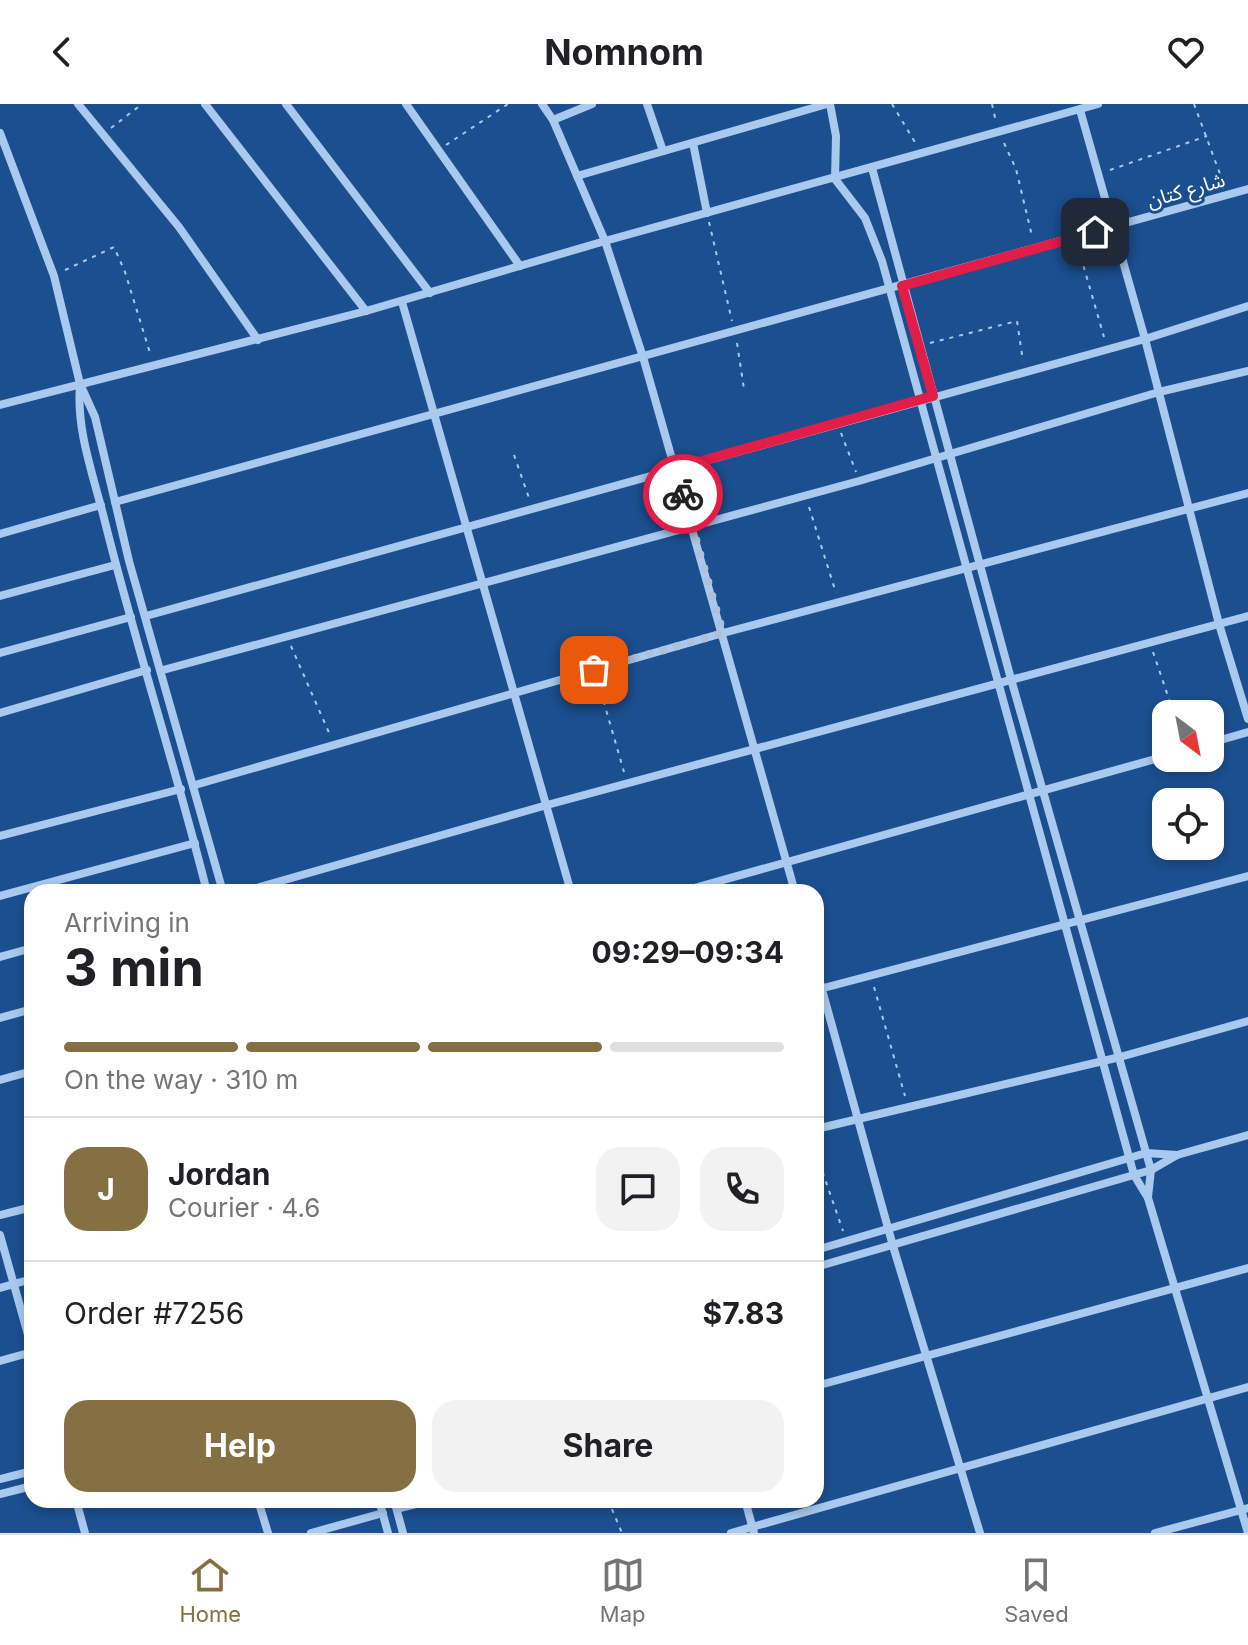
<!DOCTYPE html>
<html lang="en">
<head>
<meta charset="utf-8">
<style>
	:root { --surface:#fff; --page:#f2f2f2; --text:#202124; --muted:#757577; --line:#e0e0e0; --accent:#847042 }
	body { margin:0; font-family:Inter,"Noto Sans Arabic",sans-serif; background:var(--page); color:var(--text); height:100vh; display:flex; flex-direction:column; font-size:30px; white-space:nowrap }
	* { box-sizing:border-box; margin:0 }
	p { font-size:26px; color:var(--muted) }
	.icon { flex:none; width:44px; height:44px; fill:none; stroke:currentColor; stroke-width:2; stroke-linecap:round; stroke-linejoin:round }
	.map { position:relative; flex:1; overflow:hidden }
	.details { position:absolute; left:24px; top:780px; width:800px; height:624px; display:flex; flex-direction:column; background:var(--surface); border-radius:24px; box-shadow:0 4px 12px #0003 }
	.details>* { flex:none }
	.needle { width:52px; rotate:148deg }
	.buttons { position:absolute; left:1152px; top:596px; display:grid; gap:16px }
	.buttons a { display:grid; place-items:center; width:72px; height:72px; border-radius:16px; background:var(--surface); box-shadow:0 4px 12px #0003; font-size:40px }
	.pin { position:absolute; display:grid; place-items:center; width:68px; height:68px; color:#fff; margin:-34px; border-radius:16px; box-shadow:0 4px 12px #0006 }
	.courier { position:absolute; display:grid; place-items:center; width:80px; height:80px; margin:-40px; border:6px solid #e11d48; border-radius:50%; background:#fff; color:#222; box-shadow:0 2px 10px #0007 }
	.overview em { font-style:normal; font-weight:700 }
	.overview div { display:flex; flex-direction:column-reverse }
	.overview { display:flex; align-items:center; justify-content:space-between; height:136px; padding:0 40px }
	h1 { font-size:52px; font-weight:700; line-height:60px }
	.bar { display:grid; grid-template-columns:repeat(4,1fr); gap:12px 8px; align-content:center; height:96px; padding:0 40px }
	.bar i { height:10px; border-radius:6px; background:var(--line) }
	.bar .on { background:var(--accent) }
	.bar p { grid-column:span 4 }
	.line { display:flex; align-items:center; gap:20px; padding:0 40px; border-top:2px solid var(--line) }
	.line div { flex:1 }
	.round { display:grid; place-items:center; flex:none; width:84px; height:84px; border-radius:24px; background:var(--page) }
	.button { display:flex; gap:16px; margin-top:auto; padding:16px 40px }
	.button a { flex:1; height:92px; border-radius:24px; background:var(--accent); color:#fff; font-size:32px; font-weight:700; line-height:92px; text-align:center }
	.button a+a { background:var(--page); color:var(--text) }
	header { display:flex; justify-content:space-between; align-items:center; height:104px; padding:0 40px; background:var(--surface); font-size:36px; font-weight:700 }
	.dock { display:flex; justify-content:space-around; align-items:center; height:112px; border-top:2px solid var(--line); background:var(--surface); font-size:22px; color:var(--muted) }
	.dock a { display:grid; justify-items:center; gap:4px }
	.dock .on { color:var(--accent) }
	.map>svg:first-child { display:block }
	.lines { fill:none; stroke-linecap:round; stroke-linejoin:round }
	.path { stroke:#a9c9ee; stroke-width:2; stroke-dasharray:4 6; stroke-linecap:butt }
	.minor { stroke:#a9c9ee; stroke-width:8 }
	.done { stroke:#afc1d8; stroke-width:8; stroke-dasharray:0 14.4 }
	.route { stroke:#e11d48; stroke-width:10 }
	.labels { text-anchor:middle; stroke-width:6; stroke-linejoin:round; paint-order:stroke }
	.street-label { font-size:20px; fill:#fff; stroke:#1b4f8f }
</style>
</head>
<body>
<header><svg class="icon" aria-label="back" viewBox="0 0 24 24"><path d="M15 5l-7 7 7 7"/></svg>Nomnom<svg class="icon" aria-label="heart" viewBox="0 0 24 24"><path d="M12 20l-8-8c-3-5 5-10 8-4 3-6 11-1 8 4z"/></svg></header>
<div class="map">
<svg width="1248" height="1429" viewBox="0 0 1248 1429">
	<rect width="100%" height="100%" fill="#1b4f8f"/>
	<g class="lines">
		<!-- path -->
		<g class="path">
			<path d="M 892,0 L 916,40"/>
			<path d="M 992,0 L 996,18"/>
			<path d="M 1194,0 L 1223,78"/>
			<path d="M 111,24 L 142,0"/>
			<path d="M 1004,39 L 1016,65 L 1032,132"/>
			<path d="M 446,41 L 508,0"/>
			<path d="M 1110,66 L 1207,32"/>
			<path d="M 709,118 L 732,217"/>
			<path d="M 1078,143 L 1104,233"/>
			<path d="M 65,166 L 114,143 L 125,168 L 150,249"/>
			<path d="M 737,239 L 744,285"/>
			<path d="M 930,239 L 1017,217 L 1023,257"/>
			<path d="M 841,329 L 856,368"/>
			<path d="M 514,351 L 529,394"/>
			<path d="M 809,403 L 836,489"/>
			<path d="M 291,542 L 330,631"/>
			<path d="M 1153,548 L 1174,610"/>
			<path d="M 598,578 L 624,668"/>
			<path d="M 874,883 L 905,992"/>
			<path d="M 816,1049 L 843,1127"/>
			<path d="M 608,1396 L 622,1429"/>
		</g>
		<!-- minor -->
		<g class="minor">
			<path d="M 78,0 L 179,123 L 258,236"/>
			<path d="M 205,0 L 366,207"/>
			<path d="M 286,0 L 430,189"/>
			<path d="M 406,0 L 520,162"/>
			<path d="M 542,0 L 553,16 L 605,137 L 643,253 L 795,788"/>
			<path d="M 647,0 L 663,47"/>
			<path d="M 830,0 L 836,32 L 835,75 L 865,114 L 882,157 L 1134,1071 L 1148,1094 L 1248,1429"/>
			<path d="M 1080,6 L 1145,235 L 1248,202"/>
			<path d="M 553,16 L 592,0"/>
			<path d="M 0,29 L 54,172 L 80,280 L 95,313 L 129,457 L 223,788"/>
			<path d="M 693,39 L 707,109"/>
			<path d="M 872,64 L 1011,575 L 1151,1066 L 1148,1093"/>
			<path d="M 577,72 L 827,0"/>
			<path d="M 402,198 L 571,788"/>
			<path d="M 80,281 C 76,327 94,373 105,418 C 136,542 176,664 207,788"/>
			<path d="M 0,301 L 366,207 L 605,137 L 1098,0"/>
			<path d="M 115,398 L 1248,85"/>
			<path d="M 0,430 L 101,401"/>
			<path d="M 0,492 L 115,461"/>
			<path d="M 146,512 L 1145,235 L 1219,520 L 1248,615"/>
			<path d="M 0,549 L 131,513"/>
			<path d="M 163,566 L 859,377 L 1159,288 L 1248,267"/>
			<path d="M 0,609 L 147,566"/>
			<path d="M 1210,639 L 1248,628"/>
			<path d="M 195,681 L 723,529 L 1248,389"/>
			<path d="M 0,732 L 181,685"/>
			<path d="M 242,788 L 547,701 L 1248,512"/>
			<path d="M 680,788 L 1166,652"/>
			<path d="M 0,792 L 195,739"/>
			<path d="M 0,853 L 32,844"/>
			<path d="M 816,864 L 893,1142 L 980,1429"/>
			<path d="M 816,886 L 1248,772"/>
			<path d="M 0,914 L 32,905"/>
			<path d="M 0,976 L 32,967"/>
			<path d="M 816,1025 L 1120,953 L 1248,917"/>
			<path d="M 0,1111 L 32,1103"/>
			<path d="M 0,1131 L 32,1245"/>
			<path d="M 816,1146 L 1146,1049 L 1177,1051"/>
			<path d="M 816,1163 L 1151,1066 L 1177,1051 L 1248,1031"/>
			<path d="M 0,1184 L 32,1175"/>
			<path d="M 0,1257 L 32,1248"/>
			<path d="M 816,1282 L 1248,1164"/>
			<path d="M 0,1375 L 32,1367"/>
			<path d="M 0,1390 L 32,1382"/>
			<path d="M 76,1396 L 85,1429"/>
			<path d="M 258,1396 L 268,1429"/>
			<path d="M 379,1396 L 388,1429"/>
			<path d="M 394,1396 L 403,1429"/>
			<path d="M 745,1396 L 754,1429"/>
			<path d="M 397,1405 L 432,1396"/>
			<path d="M 311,1429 L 383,1409"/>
			<path d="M 731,1429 L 1248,1283"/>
			<path d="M 1155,1429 L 1248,1404"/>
		</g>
	</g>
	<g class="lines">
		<!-- done -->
		<path class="done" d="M 594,566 L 723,529 L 683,390"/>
		<!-- route -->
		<path class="route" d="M 683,390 L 677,364 L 933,292 L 902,182 L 1095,128"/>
	</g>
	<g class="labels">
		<!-- street labels -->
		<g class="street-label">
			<text transform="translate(1186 86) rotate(-16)" y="7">شارع كتان</text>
		</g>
	</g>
</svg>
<div class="buttons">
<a><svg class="needle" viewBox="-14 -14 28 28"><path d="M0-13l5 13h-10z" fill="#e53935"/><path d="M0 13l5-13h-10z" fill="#757577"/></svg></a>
<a><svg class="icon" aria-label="locate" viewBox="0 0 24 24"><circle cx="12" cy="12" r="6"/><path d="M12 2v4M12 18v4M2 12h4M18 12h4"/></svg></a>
</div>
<div class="pin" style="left:594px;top:566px;background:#ea580c"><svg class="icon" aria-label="bag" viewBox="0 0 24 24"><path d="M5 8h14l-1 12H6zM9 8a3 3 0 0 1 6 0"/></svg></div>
<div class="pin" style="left:1095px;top:128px;background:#1f2937"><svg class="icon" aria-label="home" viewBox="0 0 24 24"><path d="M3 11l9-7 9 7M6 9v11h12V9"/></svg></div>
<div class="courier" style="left:683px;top:390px"><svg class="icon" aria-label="bike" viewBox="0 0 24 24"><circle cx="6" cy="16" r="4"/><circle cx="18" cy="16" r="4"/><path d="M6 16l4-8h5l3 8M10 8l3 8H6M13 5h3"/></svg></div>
<section class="details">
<div class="overview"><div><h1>3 min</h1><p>Arriving in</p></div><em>09:29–09:34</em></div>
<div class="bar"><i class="on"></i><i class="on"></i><i class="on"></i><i></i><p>On the way · 310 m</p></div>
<div class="line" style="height:144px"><b class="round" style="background:var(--accent);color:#fff">J</b><div><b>Jordan</b><p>Courier · 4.6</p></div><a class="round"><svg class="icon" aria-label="chat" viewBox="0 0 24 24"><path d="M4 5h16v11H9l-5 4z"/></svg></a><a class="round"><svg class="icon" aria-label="phone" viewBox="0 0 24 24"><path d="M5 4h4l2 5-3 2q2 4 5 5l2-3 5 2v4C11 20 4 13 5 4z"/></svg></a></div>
<div class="line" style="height:104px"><div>Order #7256</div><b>$7.83</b></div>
<div class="button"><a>Help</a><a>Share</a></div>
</section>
</div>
<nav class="dock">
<a class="on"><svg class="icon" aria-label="home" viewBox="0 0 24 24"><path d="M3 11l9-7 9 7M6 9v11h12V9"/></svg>Home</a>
<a><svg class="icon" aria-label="map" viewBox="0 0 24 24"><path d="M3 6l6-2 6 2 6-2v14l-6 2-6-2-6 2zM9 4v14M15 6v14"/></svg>Map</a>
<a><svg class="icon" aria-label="saved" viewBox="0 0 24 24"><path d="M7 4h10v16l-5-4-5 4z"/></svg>Saved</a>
</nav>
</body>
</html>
